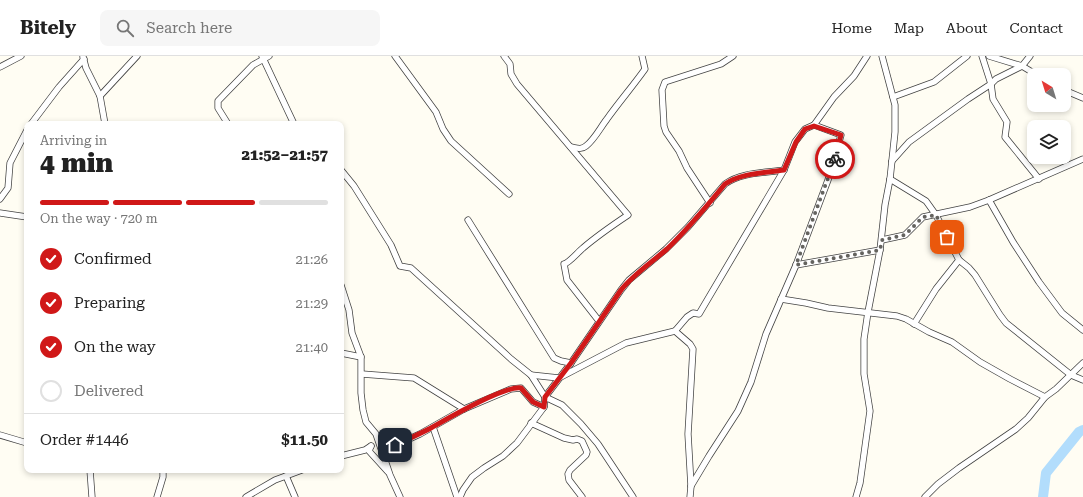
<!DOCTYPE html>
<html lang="en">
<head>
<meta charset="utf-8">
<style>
	:root { --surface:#fff; --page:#f6f6f6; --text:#222; --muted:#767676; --line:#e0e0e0; --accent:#d01818 }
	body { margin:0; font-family:"Roboto Serif",serif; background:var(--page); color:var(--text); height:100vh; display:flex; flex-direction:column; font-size:15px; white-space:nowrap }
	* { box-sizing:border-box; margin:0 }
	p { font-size:13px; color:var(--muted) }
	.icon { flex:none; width:22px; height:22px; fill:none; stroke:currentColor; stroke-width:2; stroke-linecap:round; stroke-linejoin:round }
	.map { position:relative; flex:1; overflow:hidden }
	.details { position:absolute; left:24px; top:65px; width:320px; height:352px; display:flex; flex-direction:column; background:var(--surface); border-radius:8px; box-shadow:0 2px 6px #0003 }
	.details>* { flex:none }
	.needle { width:26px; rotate:322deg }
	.fabs { position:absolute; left:1027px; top:12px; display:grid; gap:8px }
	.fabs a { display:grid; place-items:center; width:44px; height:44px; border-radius:8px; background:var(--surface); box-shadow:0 2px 6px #0003; font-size:20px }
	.pin { position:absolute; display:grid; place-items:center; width:34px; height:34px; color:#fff; margin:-17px; border-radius:8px; box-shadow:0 2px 6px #0006 }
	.courier { position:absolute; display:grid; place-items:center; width:40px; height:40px; margin:-20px; border:3px solid #d01818; border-radius:50%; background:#fff; color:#222; box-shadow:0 1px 5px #0007 }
	.head em { font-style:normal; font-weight:800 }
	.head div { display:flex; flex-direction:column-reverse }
	.head { display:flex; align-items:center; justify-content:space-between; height:68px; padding:0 16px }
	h1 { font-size:26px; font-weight:800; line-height:30px }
	.bar { display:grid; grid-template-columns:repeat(4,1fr); gap:6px 4px; align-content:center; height:48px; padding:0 16px }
	.bar i { height:5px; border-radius:3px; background:var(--line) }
	.bar .on { background:var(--accent) }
	.bar p { grid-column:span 4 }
	.line { display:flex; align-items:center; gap:10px; padding:0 16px; border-top:1px solid var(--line) }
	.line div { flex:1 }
	ol { padding:0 16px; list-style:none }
	li { display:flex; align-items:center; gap:12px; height:44px }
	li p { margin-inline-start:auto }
	li .icon { padding:4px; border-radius:50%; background:var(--accent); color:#fff; stroke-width:4 }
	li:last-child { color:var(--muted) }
	li i { width:22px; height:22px; border:2px solid var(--line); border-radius:50% }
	header { display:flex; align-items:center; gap:24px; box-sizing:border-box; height:56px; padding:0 20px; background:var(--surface); border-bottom:1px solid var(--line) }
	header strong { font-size:19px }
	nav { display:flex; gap:22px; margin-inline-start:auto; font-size:14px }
	.search { width:280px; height:36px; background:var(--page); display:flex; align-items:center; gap:10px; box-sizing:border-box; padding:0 14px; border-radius:8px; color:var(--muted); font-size:15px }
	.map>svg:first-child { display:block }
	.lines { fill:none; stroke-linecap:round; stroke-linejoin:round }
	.river { stroke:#b2ddfc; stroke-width:10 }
	.minor-casing { stroke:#434343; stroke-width:7 }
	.minor { stroke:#fff; stroke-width:5.5 }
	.done { stroke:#64635f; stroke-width:4; stroke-dasharray:0 7.2 }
	.route { stroke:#d01818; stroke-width:5 }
</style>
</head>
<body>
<header>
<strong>Bitely</strong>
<div class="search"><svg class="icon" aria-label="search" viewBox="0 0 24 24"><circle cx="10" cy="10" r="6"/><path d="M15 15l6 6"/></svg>Search here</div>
<nav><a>Home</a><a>Map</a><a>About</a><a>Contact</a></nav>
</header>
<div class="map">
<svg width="1083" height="441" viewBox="0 0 1083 441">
	<rect width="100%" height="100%" fill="#fffdf3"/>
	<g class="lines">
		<!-- river -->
		<path class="river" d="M 1043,441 L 1046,417 L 1079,376 L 1083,374"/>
		<defs>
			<g id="minor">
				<path d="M 262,0 L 294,68"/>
				<path d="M 395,0 L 436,56 L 443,73 L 451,85 L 509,138"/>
				<path d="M 504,0 L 510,8 L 511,18 L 517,28 L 628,159 C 613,169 597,180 583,192 C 578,196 569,207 564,208 L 567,224 L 599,265"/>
				<path d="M 982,0 L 991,28 L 993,43 L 1007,66 L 1005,81 L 1039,123"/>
				<path d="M 989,0 L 1022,10 L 1037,19"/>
				<path d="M 83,1 L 86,12 L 100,40 L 105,68"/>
				<path d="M 0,11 L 21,0"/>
				<path d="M 1064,34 L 1083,42"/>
				<path d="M 100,40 L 137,0"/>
				<path d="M 893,41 L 934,26 L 967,0"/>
				<path d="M 31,68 L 59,31 L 84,3"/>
				<path d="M 228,68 L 218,52 L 218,45 L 253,9 L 269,0"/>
				<path d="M 571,91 C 577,92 581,94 586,90 C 595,83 600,72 607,63 C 619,46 633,30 645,13 L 642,0"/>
				<path d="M 892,105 L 909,86 L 968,43 L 991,28 L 996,23 L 1022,10 L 1030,0"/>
				<path d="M 341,114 L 354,130 L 391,189 L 400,210 L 411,212 L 511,303 L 531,319 L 545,341 L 562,349 L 581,368 L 598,388 L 633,441"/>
				<path d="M 890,123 L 926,145 L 936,159 L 959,204 L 969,212 L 975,219 L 1000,259 L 1006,267 L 1071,319 L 1083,324"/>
				<path d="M 0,143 L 8,132 L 10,107 L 27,74"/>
				<path d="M 989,144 L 1013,186 L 1039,226 L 1062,257 L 1083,274"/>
				<path d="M 710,147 L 687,112 L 679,95 L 666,76 L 664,70 L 662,34 L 665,26 L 721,8 L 733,0"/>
				<path d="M 0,157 L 27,161"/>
				<path d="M 468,164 L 554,302 L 561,305 L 571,307"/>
				<path d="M 882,184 L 905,179 L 923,161 L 970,151 L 989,144 L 1083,103"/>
				<path d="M 796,209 L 880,194"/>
				<path d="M 341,229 L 349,254 L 352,277 L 361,301 L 361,337 L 363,354 L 366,366 L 376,378 L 390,419 L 400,441"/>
				<path d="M 781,243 L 806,247 L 828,252 L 897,260 L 906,263 L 929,276 L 952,286 L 980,306 L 1010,323 L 1045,341"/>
				<path d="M 914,268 L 936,233 L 959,204"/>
				<path d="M 675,275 L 690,288 L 693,293 L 688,378 L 691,430 L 690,441"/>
				<path d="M 341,297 L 361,301"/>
				<path d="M 362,318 L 414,322 L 464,353"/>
				<path d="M 531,319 L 559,322 L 626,287 L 675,275 L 687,261 L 693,257 L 699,258 L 784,114 L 795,86 L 805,73 L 814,69 L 834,41 L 854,20 L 867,0"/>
				<path d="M 531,367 L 564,382 L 573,384 L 577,383 L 582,385 L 587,396 L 586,399 L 570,414 L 568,418 L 569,424 L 582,441"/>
				<path d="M 433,371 L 457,441"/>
				<path d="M 0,379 L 27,387"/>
				<path d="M 371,390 L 369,395 L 388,416"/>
				<path d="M 383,395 L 420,378 L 464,353 L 511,333 L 521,332 L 533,346 L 544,351"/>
				<path d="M 341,400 L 365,394 L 371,390"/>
				<path d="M 90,414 L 92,441"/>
				<path d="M 286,420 L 295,441"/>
				<path d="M 691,430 L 709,400 L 738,355 L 751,326 L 766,278 L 796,209 L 828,124 L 841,79 L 814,69"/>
				<path d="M 157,441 L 163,421 L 163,414"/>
				<path d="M 246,441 L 275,424 L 302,414"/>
				<path d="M 460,441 L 463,434 L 472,421 L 484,412 L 503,400 L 517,387 L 544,351 L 545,341 L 571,307 L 621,234 L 629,224 L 666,193 L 688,171 L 725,128 C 741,116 765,117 784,114"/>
				<path d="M 856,441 L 860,427 L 870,355 L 864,318 L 864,283 L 868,256 L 880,194 L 885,149 L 890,123 L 895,76 L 895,49 L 882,0"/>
				<path d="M 925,441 L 938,428 L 959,412 L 1016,373 L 1028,362 L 1045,341 L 1056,333 L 1083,307"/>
			</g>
		</defs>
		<!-- minor casing -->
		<use href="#minor" class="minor-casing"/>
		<!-- minor -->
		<use href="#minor" class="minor"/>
	</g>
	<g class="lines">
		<!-- done -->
		<path class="done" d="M 835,103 L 796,209 L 880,194 L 882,184 L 905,179 L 923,161 L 936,159 L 947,181"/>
		<!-- route -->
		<path class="route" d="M 395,389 C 407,384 419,378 431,372 C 447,363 505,329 521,332 L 533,346 L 544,351 L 545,341 L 571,307 L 621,234 C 634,218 651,207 667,193 C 688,173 707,150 725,128 C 741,117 765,117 784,114 L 796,86 L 805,73 L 814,70 L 841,79 L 835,103"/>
	</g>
</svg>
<div class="fabs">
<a><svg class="needle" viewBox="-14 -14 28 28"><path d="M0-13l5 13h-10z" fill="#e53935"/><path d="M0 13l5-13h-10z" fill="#767676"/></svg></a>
<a><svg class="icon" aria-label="layers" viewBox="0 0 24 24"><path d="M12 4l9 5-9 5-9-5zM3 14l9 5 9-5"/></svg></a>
</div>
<div class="pin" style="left:947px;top:181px;background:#ea580c"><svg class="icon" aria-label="bag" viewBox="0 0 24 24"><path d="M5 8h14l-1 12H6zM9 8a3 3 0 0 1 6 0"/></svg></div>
<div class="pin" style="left:395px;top:389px;background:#1f2937"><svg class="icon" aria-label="home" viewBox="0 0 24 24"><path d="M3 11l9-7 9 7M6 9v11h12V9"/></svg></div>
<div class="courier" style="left:835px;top:103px"><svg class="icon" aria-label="bike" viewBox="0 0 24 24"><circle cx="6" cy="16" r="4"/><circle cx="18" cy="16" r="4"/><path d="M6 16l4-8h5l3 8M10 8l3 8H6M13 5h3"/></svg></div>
<section class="details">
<div class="head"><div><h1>4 min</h1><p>Arriving in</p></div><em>21:52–21:57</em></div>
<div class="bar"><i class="on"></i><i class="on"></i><i class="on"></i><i></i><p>On the way · 720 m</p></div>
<ol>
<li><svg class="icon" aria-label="check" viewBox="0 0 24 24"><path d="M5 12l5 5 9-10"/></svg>Confirmed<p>21:26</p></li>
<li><svg class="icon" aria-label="check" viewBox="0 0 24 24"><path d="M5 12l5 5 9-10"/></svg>Preparing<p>21:29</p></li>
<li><svg class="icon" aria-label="check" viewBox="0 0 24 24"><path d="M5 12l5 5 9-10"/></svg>On the way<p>21:40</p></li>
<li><i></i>Delivered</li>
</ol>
<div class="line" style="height:52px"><div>Order #1446</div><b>$11.50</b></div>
</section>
</div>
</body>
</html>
